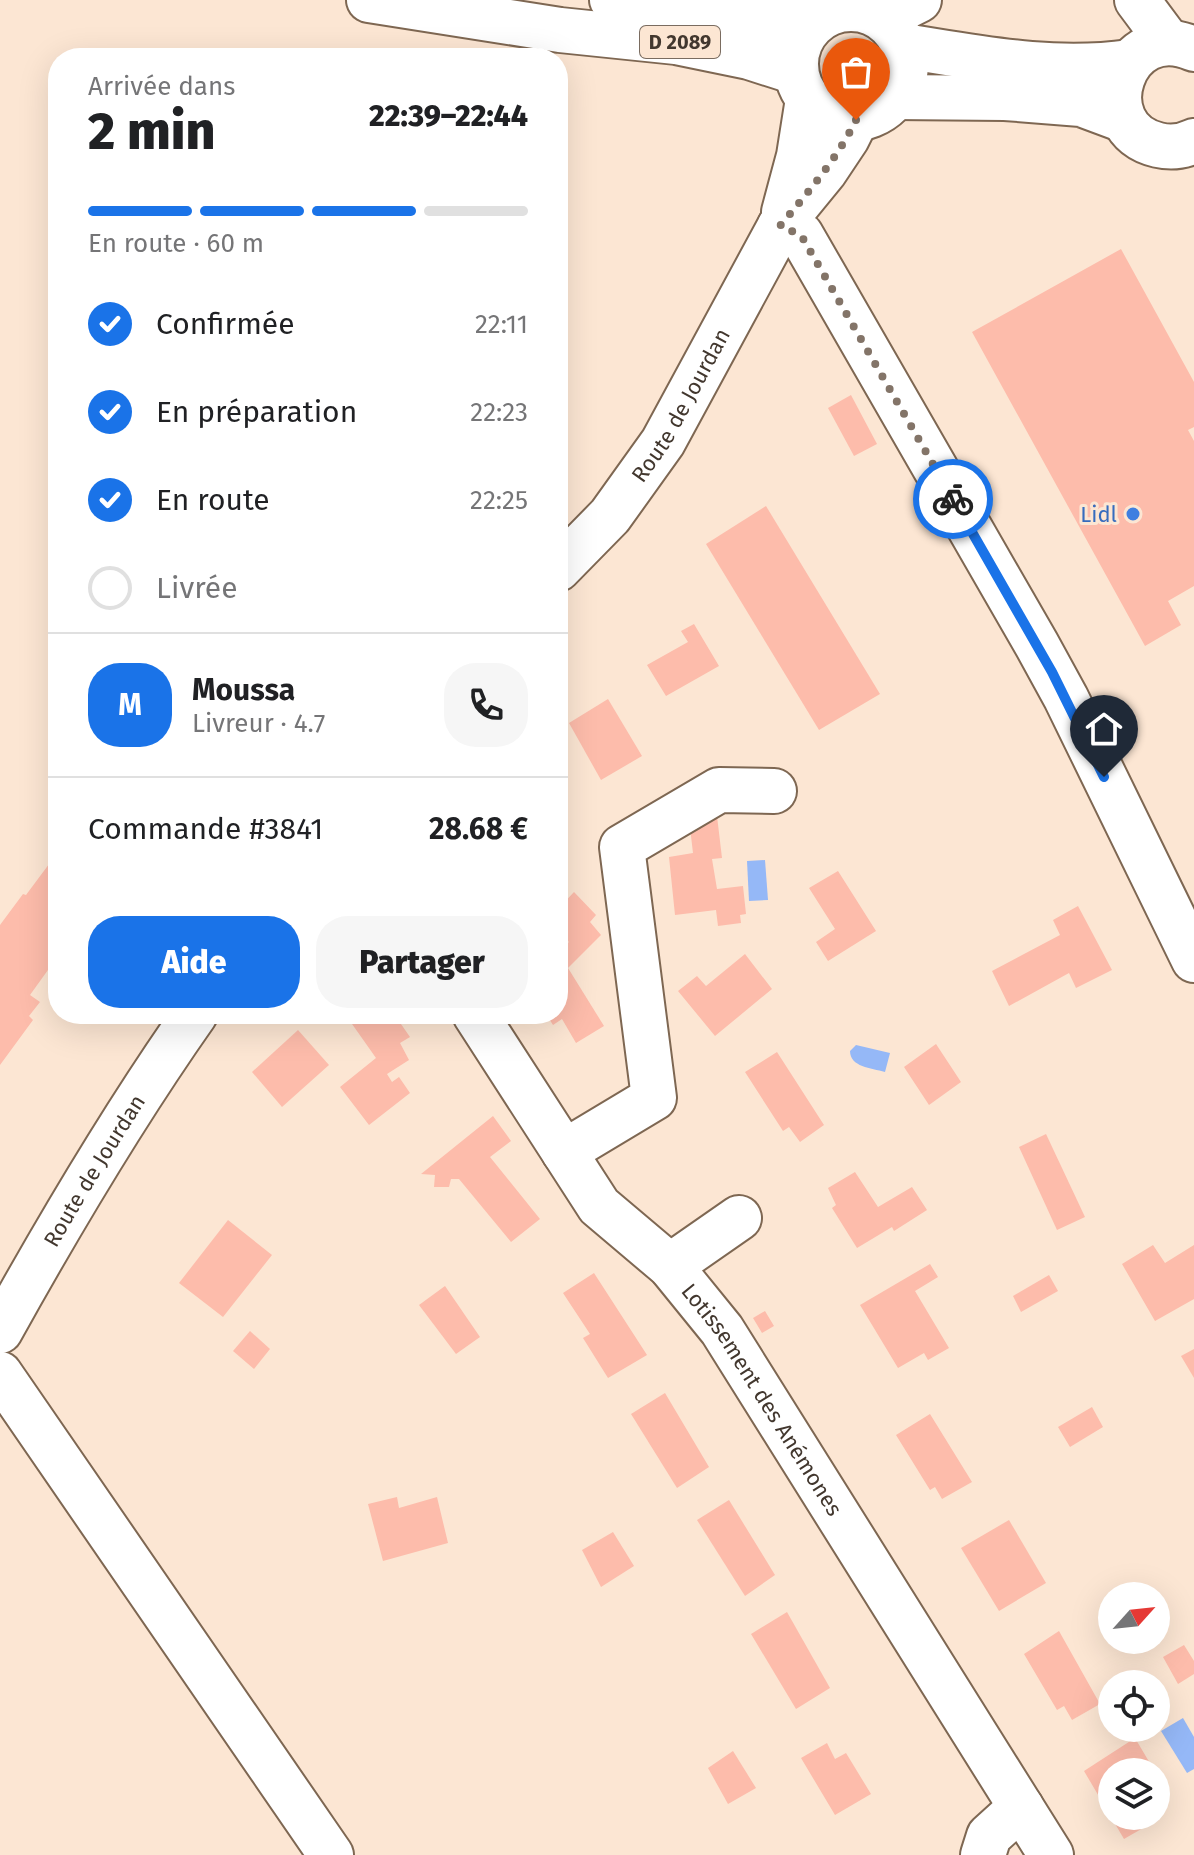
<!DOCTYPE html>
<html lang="fr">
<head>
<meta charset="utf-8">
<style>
	:root { --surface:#fff; --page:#f6f6f6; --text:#202124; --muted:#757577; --line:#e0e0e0; --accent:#1a73e8 }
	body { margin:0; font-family:"Fira Sans",sans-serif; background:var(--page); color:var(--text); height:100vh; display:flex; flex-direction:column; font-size:30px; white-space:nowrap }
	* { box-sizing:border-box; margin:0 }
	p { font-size:26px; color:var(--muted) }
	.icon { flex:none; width:44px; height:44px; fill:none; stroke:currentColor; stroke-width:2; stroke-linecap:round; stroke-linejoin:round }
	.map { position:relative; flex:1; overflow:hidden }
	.drawer { position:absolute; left:48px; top:48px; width:520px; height:976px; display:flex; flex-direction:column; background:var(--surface); border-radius:32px; box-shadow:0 8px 32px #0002 }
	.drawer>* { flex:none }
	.needle { width:52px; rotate:63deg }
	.fabs { position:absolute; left:1098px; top:1582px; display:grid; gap:16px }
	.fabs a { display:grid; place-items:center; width:72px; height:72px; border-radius:50%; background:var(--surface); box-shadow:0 8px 32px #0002; font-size:40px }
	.pin { position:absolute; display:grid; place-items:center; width:68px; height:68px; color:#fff; margin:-82px -34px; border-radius:50% 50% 50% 0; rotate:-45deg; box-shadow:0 0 8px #0007 }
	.pin .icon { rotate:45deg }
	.courier { position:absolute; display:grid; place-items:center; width:80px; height:80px; margin:-40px; border:6px solid #1a73e8; border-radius:50%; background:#fff; color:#222; box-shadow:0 2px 10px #0007 }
	.summary em { font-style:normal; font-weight:800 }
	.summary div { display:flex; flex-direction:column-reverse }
	.summary { display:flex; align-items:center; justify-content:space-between; height:136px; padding:0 40px }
	h1 { font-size:52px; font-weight:800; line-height:60px }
	.bar { display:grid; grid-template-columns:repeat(4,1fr); gap:12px 8px; align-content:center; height:96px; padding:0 40px }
	.bar i { height:10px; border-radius:6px; background:var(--line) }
	.bar .on { background:var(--accent) }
	.bar p { grid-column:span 4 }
	.line { display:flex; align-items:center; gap:20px; padding:0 40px; border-top:2px solid var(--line) }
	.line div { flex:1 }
	.round { display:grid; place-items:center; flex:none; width:84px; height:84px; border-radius:32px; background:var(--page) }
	ol { padding:0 40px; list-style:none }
	li { display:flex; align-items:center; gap:24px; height:88px }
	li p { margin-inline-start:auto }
	li .icon { padding:8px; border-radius:50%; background:var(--accent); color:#fff; stroke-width:4 }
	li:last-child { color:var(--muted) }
	li i { width:44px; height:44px; border:4px solid var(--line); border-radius:50% }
	.button { display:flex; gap:16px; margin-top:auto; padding:16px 40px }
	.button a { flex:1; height:92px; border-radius:32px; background:var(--accent); color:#fff; font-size:32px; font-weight:800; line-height:92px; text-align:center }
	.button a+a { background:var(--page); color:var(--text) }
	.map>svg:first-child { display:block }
	.water { fill:#95b8f7 }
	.building { fill:#fdbcab }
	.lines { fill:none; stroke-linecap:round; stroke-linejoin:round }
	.minor-casing { stroke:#7e6752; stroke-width:48 }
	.major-casing { stroke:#7e6752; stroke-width:48 }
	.minor { stroke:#fff; stroke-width:44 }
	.major { stroke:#fff; stroke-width:44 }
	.done { stroke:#837468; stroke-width:8; stroke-dasharray:0 14.4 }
	.route { stroke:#1a73e8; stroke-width:10 }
	.shop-dot { fill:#3f7fe0; stroke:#fce6d3; stroke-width:3 }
	.labels { text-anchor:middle; stroke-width:6; stroke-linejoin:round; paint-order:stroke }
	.shield { fill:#fce6d3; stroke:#7a6c60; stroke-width:2 }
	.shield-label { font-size:20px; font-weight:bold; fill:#42372e }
	.street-label { font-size:22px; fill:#42372e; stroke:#fce6d3 }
	.shop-label { font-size:22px; fill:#366cbe; stroke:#fce6d3; text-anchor:end }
</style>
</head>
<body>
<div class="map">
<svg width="1194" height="1855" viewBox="0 0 1194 1855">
	<rect width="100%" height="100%" fill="#fce6d3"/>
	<!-- water -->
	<g class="water">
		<path d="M 765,860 L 768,900 L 749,901 L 747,861 Z"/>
		<path d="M 856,1045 L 890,1053 L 885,1072 C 871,1068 850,1067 850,1051 Z"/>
		<path d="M 1183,1718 L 1194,1737 L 1194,1769 L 1187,1773 L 1161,1731 Z"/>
	</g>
	<!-- building -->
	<g class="building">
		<path d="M 1121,249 L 1194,382 L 1194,427 L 1188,430 L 1194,441 L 1194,586 L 1168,601 L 1181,625 L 1145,646 L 972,332 Z"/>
		<path d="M 851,395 L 877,444 L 854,456 L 828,408 Z"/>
		<path d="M 766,506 L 880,694 L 819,730 L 706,544 Z"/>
		<path d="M 694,624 L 719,666 L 666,696 L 647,665 L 688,642 L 681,631 Z"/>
		<path d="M 608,699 L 642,756 L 601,780 L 569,723 Z"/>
		<path d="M 717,816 L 722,858 L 712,859 L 717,889 L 743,886 L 746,914 L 740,915 L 741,923 L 718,926 L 716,910 L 675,915 L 669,857 L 693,853 L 689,819 Z"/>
		<path d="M 58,852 L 58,956 L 30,995 L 40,1002 L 29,1016 L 33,1020 L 0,1065 L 0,925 L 23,894 L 26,895 Z"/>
		<path d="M 838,871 L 876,931 L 828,961 L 816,942 L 835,929 L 809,888 Z"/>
		<path d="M 574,892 L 596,915 L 590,922 L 601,935 L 568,968 L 604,1026 L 576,1043 L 562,1019 L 553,1025 L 546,1014 L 558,1014 L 558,950 L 569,942 L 558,932 L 558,909 Z"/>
		<path d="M 1078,906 L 1112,970 L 1076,988 L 1069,973 L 1009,1006 L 992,971 L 1060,935 L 1053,920 Z"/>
		<path d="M 745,954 L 772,989 L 715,1036 L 678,991 L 697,976 L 706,986 Z"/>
		<path d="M 345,1014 L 394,1014 L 410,1037 L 400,1043 L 409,1060 L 387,1074 L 392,1082 L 399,1077 L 410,1093 L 369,1125 L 340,1087 L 376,1058 Z"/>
		<path d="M 298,1030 L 329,1065 L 282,1107 L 252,1072 Z"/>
		<path d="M 936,1044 L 961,1082 L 929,1105 L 904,1067 Z"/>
		<path d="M 777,1052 L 824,1125 L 800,1142 L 789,1127 L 783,1131 L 745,1072 Z"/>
		<path d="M 493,1116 L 511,1141 L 490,1157 L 540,1219 L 511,1242 L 459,1179 L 451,1179 L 449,1187 L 434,1187 L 435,1175 L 421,1174 Z"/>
		<path d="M 1046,1134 L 1085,1217 L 1057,1230 L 1019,1147 Z"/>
		<path d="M 855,1172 L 878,1207 L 912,1187 L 927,1210 L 894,1231 L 892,1227 L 857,1248 L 832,1208 L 836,1205 L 828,1188 Z"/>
		<path d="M 228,1220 L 272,1255 L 223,1317 L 179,1283 Z"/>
		<path d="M 1153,1245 L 1165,1263 L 1194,1245 L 1194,1299 L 1155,1321 L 1122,1264 Z"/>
		<path d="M 930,1264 L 938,1277 L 915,1291 L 949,1348 L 928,1360 L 924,1353 L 898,1368 L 860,1305 Z"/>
		<path d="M 594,1273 L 647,1355 L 608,1378 L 583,1338 L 590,1334 L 563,1293 Z"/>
		<path d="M 1049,1275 L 1058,1291 L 1021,1312 L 1013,1296 Z"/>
		<path d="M 445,1286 L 480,1337 L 456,1354 L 419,1305 Z"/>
		<path d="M 765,1311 L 774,1326 L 762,1333 L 753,1318 Z"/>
		<path d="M 250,1331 L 270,1349 L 254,1369 L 233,1351 Z"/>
		<path d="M 1194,1349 L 1194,1378 L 1181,1356 Z"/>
		<path d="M 665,1393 L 709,1467 L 677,1488 L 631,1414 Z"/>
		<path d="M 1092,1407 L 1103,1427 L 1070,1447 L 1058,1427 Z"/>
		<path d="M 930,1414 L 972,1482 L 942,1499 L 935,1487 L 930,1490 L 896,1435 Z"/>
		<path d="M 397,1497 L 399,1508 L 437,1497 L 448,1543 L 383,1561 L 368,1504 Z"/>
		<path d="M 729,1500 L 775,1575 L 745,1596 L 697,1520 Z"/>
		<path d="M 1009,1520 L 1046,1583 L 999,1611 L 961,1548 Z"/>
		<path d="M 613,1532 L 634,1566 L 601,1587 L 582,1550 Z"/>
		<path d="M 787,1612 L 830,1688 L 796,1709 L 751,1634 Z"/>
		<path d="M 1059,1631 L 1100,1704 L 1072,1720 L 1064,1706 L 1057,1710 L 1024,1654 Z"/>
		<path d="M 1184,1645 L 1194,1661 L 1194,1674 L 1178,1684 L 1163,1657 Z"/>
		<path d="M 1135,1738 L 1151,1765 L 1140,1772 L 1112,1772 L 1112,1816 L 1155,1816 L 1157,1820 L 1124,1839 L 1084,1771 Z"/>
		<path d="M 827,1743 L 835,1759 L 846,1753 L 871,1794 L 835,1815 L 801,1758 Z"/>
		<path d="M 733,1751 L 756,1788 L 728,1804 L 708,1768 Z"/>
	</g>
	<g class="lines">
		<defs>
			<g id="minor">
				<path d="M 1137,0 L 1169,43"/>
				<path d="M 883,18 L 919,0"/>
				<path d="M 784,212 L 799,156 L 808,99"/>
				<path d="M 780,226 L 801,235 L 1037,645 L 1066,698 L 1194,960"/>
				<path id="s1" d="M 558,569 L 610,516 L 663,442 L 780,226 L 825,171 L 847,138 L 856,120"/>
				<path id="s2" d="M 475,1014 L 599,1206 L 670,1266 L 722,1330 L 1051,1855"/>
				<path d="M 564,1152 L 654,1098 L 622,847 L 719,790 L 774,791"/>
				<path d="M 670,1266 L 739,1218"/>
				<path id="s3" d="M 0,1331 C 60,1223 124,1115 195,1014"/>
				<path d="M 0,1374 L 331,1855"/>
				<path d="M 983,1855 L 989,1836 L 1021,1807"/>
			</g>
			<g id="major">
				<path d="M 369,0 L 560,30 L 676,42 L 749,57 L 796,72"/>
				<path d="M 612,0 L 757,22 L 814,22"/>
				<circle cx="851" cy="64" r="55"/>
				<path d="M 904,46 C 981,58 1052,73 1130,62"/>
				<path d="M 1194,49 C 1122,17 1087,128 1158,145 C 1171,148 1182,147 1194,141"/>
				<path d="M 894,97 L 1005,98 L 1081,104 L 1124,120"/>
			</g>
		</defs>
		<!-- minor casing -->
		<use href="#minor" class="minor-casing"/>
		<!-- major casing -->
		<use href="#major" class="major-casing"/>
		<!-- minor -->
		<use href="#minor" class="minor"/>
		<!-- major -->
		<use href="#major" class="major"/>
	</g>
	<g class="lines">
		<!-- done -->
		<path class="done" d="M 856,120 C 837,159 808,192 780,226 L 801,235 L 953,499"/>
		<!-- route -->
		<path class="route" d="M 953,499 L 1052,672 L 1104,777"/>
	</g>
	<!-- markers -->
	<circle class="shop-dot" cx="1133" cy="514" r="8"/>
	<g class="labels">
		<!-- shield labels -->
		<rect class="shield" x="640" y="26" width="80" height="32" rx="6"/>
		<g class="shield-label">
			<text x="680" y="49">D 2089</text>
		</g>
		<!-- street labels -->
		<g class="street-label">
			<text dy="8" stroke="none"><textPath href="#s1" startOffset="206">Route de Jourdan</textPath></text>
			<text dy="8" stroke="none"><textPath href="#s3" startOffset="186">Route de Jourdan</textPath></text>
			<text dy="8" stroke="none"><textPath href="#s2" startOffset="484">Lotissement des Anémones</textPath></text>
		</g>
		<!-- shop labels -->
		<g class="shop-label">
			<text x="1117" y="522">Lidl</text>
		</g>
	</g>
</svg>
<div class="fabs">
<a><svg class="needle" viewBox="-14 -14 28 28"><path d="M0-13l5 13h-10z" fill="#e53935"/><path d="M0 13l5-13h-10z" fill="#757577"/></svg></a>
<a><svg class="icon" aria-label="locate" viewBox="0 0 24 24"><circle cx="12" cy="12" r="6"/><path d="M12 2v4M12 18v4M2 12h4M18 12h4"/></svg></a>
<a><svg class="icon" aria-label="layers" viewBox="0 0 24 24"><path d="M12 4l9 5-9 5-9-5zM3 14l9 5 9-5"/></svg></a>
</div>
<div class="pin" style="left:856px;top:120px;background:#ea580c"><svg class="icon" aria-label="bag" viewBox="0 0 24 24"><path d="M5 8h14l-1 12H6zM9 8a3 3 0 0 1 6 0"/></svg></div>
<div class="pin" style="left:1104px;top:777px;background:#1f2937"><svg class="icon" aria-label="home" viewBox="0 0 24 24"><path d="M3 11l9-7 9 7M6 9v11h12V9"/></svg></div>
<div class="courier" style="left:953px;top:499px"><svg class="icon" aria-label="bike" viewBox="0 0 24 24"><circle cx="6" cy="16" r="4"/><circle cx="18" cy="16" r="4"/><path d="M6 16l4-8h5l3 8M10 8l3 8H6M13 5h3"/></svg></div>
<section class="drawer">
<div class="summary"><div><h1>2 min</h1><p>Arrivée dans</p></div><em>22:39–22:44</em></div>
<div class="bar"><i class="on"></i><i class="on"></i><i class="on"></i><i></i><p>En route · 60 m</p></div>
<ol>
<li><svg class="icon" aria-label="check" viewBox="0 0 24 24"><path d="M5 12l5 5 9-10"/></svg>Confirmée<p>22:11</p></li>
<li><svg class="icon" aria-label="check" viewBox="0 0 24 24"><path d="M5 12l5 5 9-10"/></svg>En préparation<p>22:23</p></li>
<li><svg class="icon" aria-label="check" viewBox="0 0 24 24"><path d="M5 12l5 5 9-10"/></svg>En route<p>22:25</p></li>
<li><i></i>Livrée</li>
</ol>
<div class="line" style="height:144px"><b class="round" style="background:var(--accent);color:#fff">M</b><div><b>Moussa</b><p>Livreur · 4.7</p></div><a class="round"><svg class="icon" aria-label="phone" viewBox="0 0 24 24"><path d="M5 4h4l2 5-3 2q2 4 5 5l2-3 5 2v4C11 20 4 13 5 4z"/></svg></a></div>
<div class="line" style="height:104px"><div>Commande #3841</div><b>28.68 €</b></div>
<div class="button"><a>Aide</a><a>Partager</a></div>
</section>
</div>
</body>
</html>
